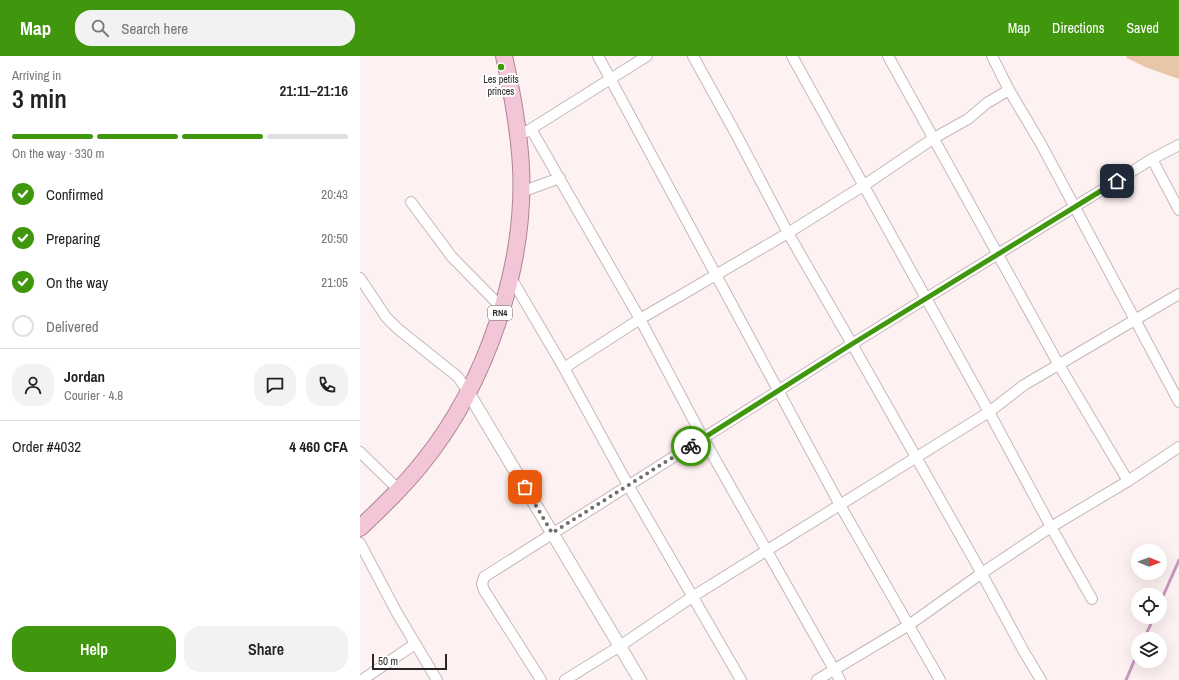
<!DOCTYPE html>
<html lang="en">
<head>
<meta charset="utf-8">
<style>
	:root { --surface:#fff; --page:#f2f2f2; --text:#222; --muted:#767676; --line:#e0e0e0; --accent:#40970e }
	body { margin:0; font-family:"Archivo Narrow",sans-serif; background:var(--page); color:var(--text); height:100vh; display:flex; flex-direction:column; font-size:15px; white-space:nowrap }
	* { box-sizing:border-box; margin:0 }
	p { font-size:13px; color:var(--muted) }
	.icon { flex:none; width:22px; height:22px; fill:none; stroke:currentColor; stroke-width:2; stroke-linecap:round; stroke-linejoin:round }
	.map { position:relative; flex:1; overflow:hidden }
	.drawer { display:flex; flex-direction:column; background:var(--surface); width:360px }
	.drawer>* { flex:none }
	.needle { width:26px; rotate:91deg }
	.fabs { position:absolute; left:771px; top:488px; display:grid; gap:8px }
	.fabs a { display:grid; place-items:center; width:36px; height:36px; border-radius:50%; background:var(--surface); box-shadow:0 4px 16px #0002; font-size:20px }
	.scale { position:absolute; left:12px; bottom:10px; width:75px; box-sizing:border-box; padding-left:4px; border:2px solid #2a2626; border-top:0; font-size:11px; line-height:14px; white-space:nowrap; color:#2a2626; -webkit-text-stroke:3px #fff; paint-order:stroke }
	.pin { position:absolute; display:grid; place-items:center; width:34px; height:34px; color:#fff; margin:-17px; border-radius:8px; box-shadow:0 2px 6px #0006 }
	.courier { position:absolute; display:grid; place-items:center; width:40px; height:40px; margin:-20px; border:3px solid #40970e; border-radius:50%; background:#fff; color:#222; box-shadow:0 1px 5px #0007 }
	.summary em { font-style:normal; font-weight:600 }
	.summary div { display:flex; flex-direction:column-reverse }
	.summary { display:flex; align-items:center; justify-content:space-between; height:68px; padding:0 12px }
	h1 { font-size:26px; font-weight:600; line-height:30px }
	.bar { display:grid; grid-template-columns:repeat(4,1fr); gap:6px 4px; align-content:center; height:48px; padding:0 12px }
	.bar i { height:5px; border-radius:3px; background:var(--line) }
	.bar .current { background:var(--accent) }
	.bar p { grid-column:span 4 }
	.line { display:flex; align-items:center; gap:10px; padding:0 12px; border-top:1px solid var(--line) }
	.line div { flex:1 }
	.round { display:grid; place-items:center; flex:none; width:42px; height:42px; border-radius:16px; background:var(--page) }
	ol { padding:0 12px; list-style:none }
	li { display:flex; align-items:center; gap:12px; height:44px }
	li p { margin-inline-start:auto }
	li .icon { padding:4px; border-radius:50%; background:var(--accent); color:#fff; stroke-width:4 }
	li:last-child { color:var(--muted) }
	li i { width:22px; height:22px; border:2px solid var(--line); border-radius:50% }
	.action { display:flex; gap:8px; margin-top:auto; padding:8px 12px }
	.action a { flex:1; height:46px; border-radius:16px; background:var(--accent); color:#fff; font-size:16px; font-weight:600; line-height:46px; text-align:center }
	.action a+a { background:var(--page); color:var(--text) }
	header { display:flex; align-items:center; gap:24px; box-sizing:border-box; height:56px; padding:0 20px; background:var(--accent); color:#fff }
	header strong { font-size:19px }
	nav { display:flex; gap:22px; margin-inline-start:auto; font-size:14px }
	.search { width:280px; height:36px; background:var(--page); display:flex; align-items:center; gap:10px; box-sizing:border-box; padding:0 14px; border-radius:16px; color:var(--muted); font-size:15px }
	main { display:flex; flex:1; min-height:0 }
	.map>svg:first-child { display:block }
	.green { fill:#e7c7a8 }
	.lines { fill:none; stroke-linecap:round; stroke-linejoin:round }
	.stream { stroke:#c897c2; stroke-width:3 }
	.minor-casing { stroke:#c4b8b8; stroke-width:12 }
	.tertiary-casing { stroke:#c4b8b8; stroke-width:14 }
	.trunk-casing { stroke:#ab8593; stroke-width:18 }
	.minor { stroke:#fff; stroke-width:10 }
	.tertiary { stroke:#fff; stroke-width:12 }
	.trunk { stroke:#f3c6d7; stroke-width:16 }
	.done { stroke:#746d6d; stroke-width:4; stroke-dasharray:0 7.2 }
	.route { stroke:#40970e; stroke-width:5 }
	.poi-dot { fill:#40970e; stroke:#fff; stroke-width:1.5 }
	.labels { text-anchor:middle; stroke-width:4; stroke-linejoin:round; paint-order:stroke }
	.shield { fill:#fff; stroke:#6a6767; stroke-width:1 }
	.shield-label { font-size:9px; font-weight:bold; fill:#2a2626 }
	.poi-label { font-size:10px; fill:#2a2626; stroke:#fff }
</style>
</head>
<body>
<header>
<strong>Map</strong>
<div class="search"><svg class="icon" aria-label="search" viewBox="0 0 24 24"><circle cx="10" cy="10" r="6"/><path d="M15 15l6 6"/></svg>Search here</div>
<nav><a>Map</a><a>Directions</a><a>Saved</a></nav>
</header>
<main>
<section class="drawer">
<div class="summary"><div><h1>3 min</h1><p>Arriving in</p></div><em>21:11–21:16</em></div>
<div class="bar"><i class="current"></i><i class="current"></i><i class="current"></i><i></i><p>On the way · 330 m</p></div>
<ol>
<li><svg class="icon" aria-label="check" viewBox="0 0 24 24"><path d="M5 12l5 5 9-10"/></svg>Confirmed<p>20:43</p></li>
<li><svg class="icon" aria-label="check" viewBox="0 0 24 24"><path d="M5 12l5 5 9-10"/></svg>Preparing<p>20:50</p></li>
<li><svg class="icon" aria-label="check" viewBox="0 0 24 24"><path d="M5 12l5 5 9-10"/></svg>On the way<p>21:05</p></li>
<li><i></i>Delivered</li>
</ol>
<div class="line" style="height:72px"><a class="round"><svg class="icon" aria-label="person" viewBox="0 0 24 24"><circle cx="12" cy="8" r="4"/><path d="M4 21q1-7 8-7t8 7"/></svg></a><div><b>Jordan</b><p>Courier · 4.8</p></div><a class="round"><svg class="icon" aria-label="chat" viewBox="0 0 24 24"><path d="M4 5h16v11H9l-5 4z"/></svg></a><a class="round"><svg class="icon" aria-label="phone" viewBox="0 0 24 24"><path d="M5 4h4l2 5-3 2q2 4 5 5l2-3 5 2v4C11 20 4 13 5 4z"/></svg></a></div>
<div class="line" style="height:52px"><div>Order #4032</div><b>4 460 CFA</b></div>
<div class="action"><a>Help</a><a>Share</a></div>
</section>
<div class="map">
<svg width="819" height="624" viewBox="0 0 819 624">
	<rect width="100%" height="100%" fill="#fef1f1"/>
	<!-- green -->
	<path class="green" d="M 766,0 L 819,0 L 819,23 L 785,11 L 767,2 Z"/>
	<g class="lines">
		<!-- stream -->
		<g class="stream">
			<path d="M 800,547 L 819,504"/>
			<path d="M 784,583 L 794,561"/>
			<path d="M 766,624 L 778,596"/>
		</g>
		<defs>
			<g id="minor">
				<path d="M 238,0 L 480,449 L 580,624"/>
				<path d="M 333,0 L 376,78 L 428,177 L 492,288 L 616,507 L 663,594 L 681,624"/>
				<path d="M 432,0 L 629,356 L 691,471 L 732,543"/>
				<path d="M 528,0 L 699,309 L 768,425"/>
				<path d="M 632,0 L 649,34 L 681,88 L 819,346"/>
				<path d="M 171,73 L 280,263 L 343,382 L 480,624"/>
				<path d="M 166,76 L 287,0"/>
				<path d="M 792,103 L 819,154"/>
				<path d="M 161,136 L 200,122"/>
				<path d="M 51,146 L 92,201 L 142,252"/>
				<path d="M 150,220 L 204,312 L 268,429 L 381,624"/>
				<path d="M 0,222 L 26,261 L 38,273 L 98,321 L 108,336"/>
				<path d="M 204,312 L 280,263 L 428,177 L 503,130 L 574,82 L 608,63 L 627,47 L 649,34"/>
				<path d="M 0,396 L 39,434"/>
				<path d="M 0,487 L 37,557 L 77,624"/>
				<path d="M 2,624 L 55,588"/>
				<path d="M 181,624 L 124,534 L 122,528 L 124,521 L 492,288 L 792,103 L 819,89"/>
				<path d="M 205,624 L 260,590 L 332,541 L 629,356 L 664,329 L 819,238"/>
				<path d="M 457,624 L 549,569 L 622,517 L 691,471 L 768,425 L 819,391"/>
			</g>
			<path id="tertiary" d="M 108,336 L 280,624"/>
			<path id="trunk" d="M 0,472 C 22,451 44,430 63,406 C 126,328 166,211 161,111 C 159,73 152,36 144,0"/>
		</defs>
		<!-- minor casing -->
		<use href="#minor" class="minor-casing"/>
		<!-- tertiary casing -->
		<use href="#tertiary" class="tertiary-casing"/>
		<!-- trunk casing -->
		<use href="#trunk" class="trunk-casing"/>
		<!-- minor -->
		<use href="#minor" class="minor"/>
		<!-- tertiary -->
		<use href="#tertiary" class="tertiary"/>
		<!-- trunk -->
		<use href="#trunk" class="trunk"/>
	</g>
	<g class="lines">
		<!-- done -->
		<path class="done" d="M 165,431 L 192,477 L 331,390"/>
		<!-- route -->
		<path class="route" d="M 331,390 L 492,288 L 757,125"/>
	</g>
	<!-- markers -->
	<circle class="poi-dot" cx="141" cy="11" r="4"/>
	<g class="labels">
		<!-- shield labels -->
		<rect class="shield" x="128" y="250" width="24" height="14" rx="3"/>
		<g class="shield-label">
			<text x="140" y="260">RN4</text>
		</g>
		<!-- poi labels -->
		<g class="poi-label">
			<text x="141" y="27">Les petits<tspan x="141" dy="12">princes</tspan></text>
		</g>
	</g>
</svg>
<div class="fabs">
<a><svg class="needle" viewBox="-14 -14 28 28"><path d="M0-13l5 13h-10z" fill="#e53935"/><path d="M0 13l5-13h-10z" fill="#767676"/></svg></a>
<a><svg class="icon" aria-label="locate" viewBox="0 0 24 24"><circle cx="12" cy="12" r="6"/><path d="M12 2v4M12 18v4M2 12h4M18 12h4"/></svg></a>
<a><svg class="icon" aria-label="layers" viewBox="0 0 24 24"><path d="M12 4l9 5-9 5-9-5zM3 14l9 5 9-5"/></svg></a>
</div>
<div class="scale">50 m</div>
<div class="pin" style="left:165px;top:431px;background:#ea580c"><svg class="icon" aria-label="bag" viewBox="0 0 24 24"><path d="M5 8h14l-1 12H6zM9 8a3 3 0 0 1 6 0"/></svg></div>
<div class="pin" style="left:757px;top:125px;background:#1f2937"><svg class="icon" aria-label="home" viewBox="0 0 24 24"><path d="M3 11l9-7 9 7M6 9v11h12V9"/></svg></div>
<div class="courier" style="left:331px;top:390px"><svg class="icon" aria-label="bike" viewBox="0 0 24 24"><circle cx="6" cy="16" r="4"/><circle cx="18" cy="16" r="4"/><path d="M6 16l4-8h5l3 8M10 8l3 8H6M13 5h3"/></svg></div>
</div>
</main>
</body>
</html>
